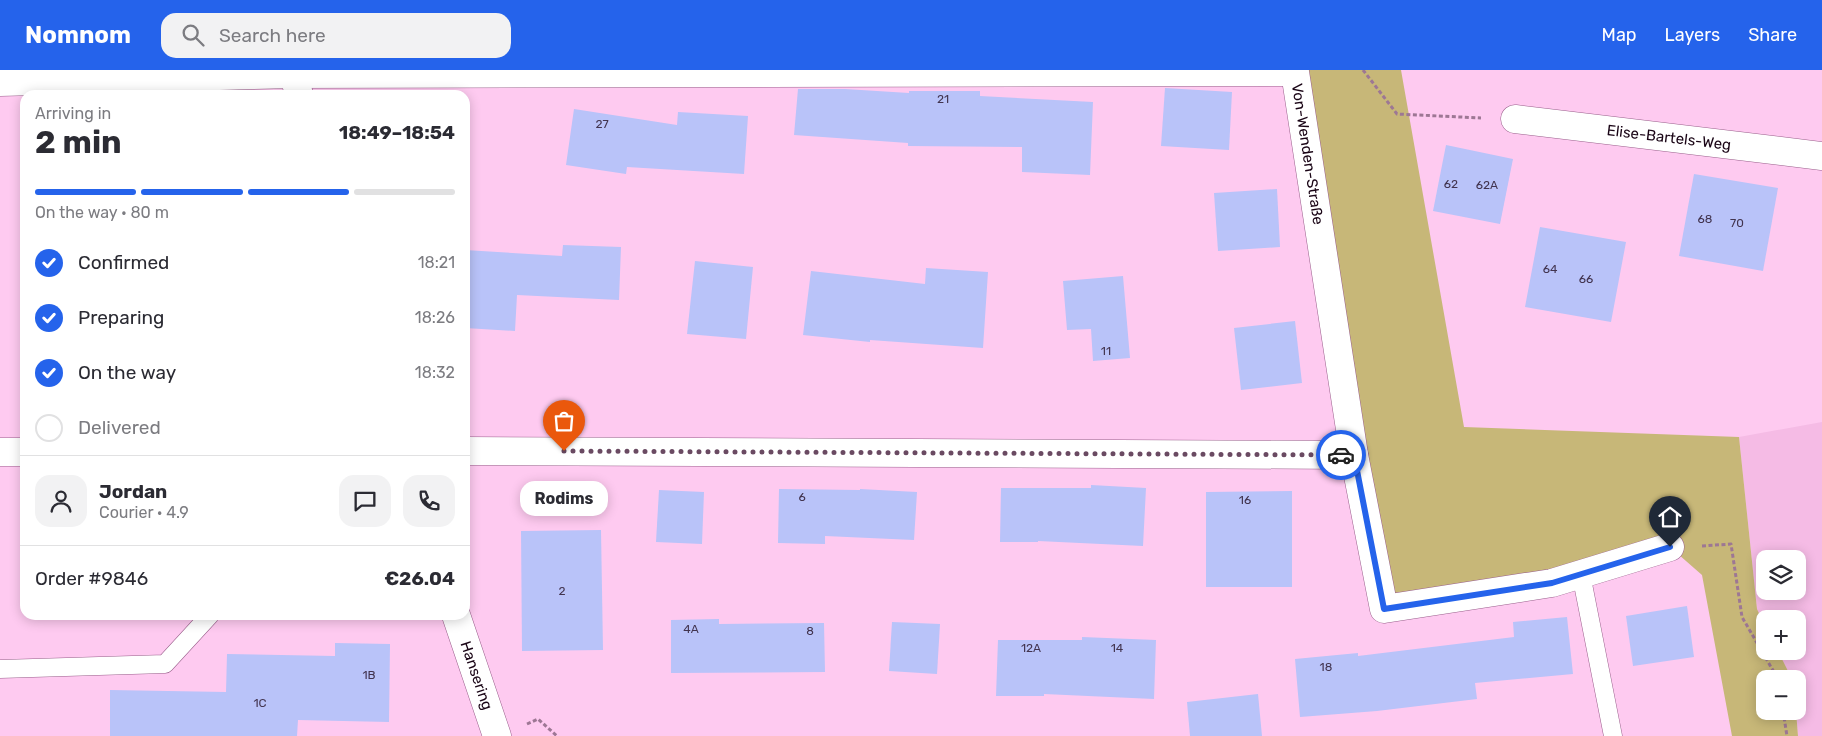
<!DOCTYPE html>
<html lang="en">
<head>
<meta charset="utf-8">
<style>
	:root { --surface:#fff; --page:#f2f2f3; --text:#2b2b33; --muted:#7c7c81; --line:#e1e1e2; --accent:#2563eb }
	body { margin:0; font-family:Rubik,sans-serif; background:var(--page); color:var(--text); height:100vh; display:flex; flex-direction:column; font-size:19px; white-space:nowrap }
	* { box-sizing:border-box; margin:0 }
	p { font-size:16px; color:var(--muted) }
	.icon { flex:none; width:28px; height:28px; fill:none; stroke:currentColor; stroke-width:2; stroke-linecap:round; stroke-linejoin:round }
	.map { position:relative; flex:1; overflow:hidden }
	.side { position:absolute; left:20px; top:20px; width:450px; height:530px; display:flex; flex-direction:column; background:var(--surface); border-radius:15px; box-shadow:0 2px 12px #0003 }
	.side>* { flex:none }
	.fabs { position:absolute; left:1756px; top:480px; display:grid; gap:10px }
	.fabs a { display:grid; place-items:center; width:50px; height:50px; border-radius:10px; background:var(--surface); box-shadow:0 2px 12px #0003; font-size:25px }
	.pin { position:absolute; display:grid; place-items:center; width:42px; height:42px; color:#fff; margin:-51px -21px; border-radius:50% 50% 50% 0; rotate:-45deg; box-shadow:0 0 5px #0007 }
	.pin .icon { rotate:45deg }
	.courier { position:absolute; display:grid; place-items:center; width:50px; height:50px; margin:-25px; border:4px solid #2563eb; border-radius:50%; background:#fff; color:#222; box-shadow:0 1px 6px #0007 }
	.bubble { position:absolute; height:35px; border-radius:15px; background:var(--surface); box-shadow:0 2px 12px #0003; font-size:16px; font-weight:700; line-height:35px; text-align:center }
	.headline em { font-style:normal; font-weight:700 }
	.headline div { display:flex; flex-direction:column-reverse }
	.headline { display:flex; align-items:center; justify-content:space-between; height:85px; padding:0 15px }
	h1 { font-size:32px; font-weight:700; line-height:38px }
	.bar { display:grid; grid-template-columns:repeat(4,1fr); gap:8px 5px; align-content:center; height:60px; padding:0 15px }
	.bar i { height:6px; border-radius:4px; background:var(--line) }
	.bar .current { background:var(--accent) }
	.bar p { grid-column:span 4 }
	.line { display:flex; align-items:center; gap:12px; padding:0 15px; border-top:1px solid var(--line) }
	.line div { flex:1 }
	.round { display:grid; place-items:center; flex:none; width:52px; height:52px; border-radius:15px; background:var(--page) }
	ol { padding:0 15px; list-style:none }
	li { display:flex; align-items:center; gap:15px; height:55px }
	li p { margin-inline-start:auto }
	li .icon { padding:5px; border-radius:50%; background:var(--accent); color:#fff; stroke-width:4 }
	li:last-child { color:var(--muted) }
	li i { width:28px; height:28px; border:2px solid var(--line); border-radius:50% }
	header { display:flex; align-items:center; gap:30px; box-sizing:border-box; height:70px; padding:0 25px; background:var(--accent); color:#fff }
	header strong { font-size:24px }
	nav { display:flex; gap:28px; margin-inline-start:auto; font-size:18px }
	.search { width:350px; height:45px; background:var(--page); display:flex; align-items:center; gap:12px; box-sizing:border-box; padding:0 18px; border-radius:15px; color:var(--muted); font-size:19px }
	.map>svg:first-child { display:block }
	.built { fill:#f5bbe5; fill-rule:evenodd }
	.green { fill:#c7b778 }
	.building { fill:#b9c3f9 }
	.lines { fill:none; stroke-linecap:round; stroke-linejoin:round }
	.lane-casing { stroke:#995f8b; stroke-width:19 }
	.street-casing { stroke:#995f8b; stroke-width:29 }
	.secondary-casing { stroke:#995f8b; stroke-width:29 }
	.path { stroke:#9d7794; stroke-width:3; stroke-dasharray:4 2.5; stroke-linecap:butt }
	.lane { stroke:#fff; stroke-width:18 }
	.street { stroke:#fff; stroke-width:28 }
	.secondary { stroke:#fff; stroke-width:28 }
	.done { stroke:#6a4a62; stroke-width:5; stroke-dasharray:0 9 }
	.route { stroke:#2563eb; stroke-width:6 }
	.labels { text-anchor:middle; stroke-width:4.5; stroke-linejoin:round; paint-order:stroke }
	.number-label { font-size:12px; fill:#42344f }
	.street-label { font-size:15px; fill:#1a0516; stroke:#fbe0f3 }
</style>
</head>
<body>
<header>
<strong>Nomnom</strong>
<div class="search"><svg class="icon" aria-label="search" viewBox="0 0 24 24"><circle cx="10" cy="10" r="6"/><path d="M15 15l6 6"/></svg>Search here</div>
<nav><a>Map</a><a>Layers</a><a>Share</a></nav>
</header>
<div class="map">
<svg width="1822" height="666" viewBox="0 0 1822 666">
	<rect width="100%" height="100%" fill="#fecaf0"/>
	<!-- built -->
	<path class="built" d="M 1822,352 L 1822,666 L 1798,666 L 1796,641 L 1798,641 L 1798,609 L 1792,609 L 1778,581 L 1798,581 L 1798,549 L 1765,549 L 1765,556 L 1757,539 L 1739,367 ZM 1765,489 L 1798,489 L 1798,521 L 1765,521 Z"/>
	<!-- green -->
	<path class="green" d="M 1296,0 L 1401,0 L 1464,357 L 1739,367 L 1757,539 L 1765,556 L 1765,581 L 1778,581 L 1792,609 L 1765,609 L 1765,641 L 1796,641 L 1798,666 L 1732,666 L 1702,505 L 1670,477 L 1384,539 Z"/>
	<!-- building -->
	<g class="building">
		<path d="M 1165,18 L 1232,22 L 1229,80 L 1161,76 Z"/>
		<path d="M 798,19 L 845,19 L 909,23 L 909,21 L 980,21 L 980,26 L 1093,32 L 1090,105 L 1022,102 L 1022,77 L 908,76 L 908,73 L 794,65 Z"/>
		<path d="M 574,39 L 677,55 L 678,42 L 748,46 L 744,104 L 627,97 L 626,104 L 566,95 Z"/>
		<path d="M 1446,75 L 1513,89 L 1500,154 L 1433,141 Z"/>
		<path d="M 1694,104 L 1778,118 L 1763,201 L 1679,186 Z"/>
		<path d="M 1277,119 L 1280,177 L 1218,181 L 1214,123 Z"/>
		<path d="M 1540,157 L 1626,172 L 1611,252 L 1525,237 Z"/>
		<path d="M 563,175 L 621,177 L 619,230 L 517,225 L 515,261 L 465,258 L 465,180 L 562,186 Z"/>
		<path d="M 695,191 L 753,197 L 746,269 L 687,264 Z"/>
		<path d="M 926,198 L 988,202 L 983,278 L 870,270 L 870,272 L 803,265 L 811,201 L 925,214 Z"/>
		<path d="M 1123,206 L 1130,288 L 1093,291 L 1091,259 L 1067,260 L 1063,211 Z"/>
		<path d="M 1295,251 L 1302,313 L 1241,320 L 1234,258 Z"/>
		<path d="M 1091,415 L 1146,418 L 1143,476 L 1038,471 L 1038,472 L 1000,472 L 1001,418 L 1091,418 Z"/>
		<path d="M 779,419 L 860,420 L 860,419 L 917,422 L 914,470 L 825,466 L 825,474 L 778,473 Z"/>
		<path d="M 659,420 L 704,422 L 702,474 L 656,472 Z"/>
		<path d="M 1292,421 L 1292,517 L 1206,517 L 1206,422 Z"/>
		<path d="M 601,460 L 603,580 L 522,581 L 521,461 Z"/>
		<path d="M 1687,536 L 1694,587 L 1633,596 L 1626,546 Z"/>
		<path d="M 1567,547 L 1573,604 L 1475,613 L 1477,629 L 1377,641 L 1300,647 L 1295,589 L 1358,583 L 1358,586 L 1514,567 L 1513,552 Z"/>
		<path d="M 719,549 L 719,554 L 824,553 L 825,602 L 671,603 L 671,550 Z"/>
		<path d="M 892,552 L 940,554 L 937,604 L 889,601 Z"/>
		<path d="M 1082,567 L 1156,570 L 1154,629 L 1044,624 L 1044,626 L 996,626 L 998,570 L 1082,570 Z"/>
		<path d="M 335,573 L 390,574 L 389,652 L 298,650 L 297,666 L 110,666 L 110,620 L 226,622 L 227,584 L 335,586 Z"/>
		<path d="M 1258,624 L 1262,666 L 1190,666 L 1187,632 Z"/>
	</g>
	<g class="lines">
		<defs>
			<g id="lane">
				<path d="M 1581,504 L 1613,666"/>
				<path d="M 0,599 L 165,594 L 210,545"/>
			</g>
			<g id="street">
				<path id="s1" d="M 0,12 L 294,4 L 1295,2 L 1354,385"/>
				<path id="s2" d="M 1515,49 L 1822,86"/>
				<path d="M 465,381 L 1354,385 L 1384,539 L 1552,513 L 1670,477"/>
				<path d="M 0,382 L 25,382"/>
			</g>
			<g id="secondary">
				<path d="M 293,0 L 299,25"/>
				<path id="s3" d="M 456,545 L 497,666"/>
			</g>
		</defs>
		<!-- lane casing -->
		<use href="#lane" class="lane-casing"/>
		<!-- street casing -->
		<use href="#street" class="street-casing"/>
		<!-- secondary casing -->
		<use href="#secondary" class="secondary-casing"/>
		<!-- path -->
		<g class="path">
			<path d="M 1363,0 L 1397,44 L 1481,48"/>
			<path d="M 1702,476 L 1731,474 L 1742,547 L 1778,609"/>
			<path d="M 1783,641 L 1787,666"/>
			<path d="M 527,654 L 538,649 L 557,666"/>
		</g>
		<!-- lane -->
		<use href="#lane" class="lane"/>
		<!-- street -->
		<use href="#street" class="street"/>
		<!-- secondary -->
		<use href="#secondary" class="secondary"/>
	</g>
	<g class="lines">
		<!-- done -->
		<path class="done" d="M 564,381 L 1341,385"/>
		<!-- route -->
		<path class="route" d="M 1341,385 L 1354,385 L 1384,539 L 1552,513 L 1670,477"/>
	</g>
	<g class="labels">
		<!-- number labels -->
		<g class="number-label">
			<text x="943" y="33">21</text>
			<text x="602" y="58">27</text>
			<text x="1451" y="118">62</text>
			<text x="1487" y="119">62A</text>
			<text x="1705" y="153">68</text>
			<text x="1737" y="157">70</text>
			<text x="1550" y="203">64</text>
			<text x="1586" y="213">66</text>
			<text x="1106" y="285">11</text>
			<text x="802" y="431">6</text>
			<text x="1245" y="434">16</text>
			<text x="562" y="525">2</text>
			<text x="691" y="563">4A</text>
			<text x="810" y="565">8</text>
			<text x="1031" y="582">12A</text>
			<text x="1117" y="582">14</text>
			<text x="1326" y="601">18</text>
			<text x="369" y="609">1B</text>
			<text x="260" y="637">1C</text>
		</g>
		<!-- street labels -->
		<g class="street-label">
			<text dy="5" stroke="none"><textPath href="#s2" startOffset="155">Elise-Bartels-Weg</textPath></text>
			<text dy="5" stroke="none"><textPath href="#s1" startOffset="1378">Von-Wenden-Straße</textPath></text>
			<text dy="5" stroke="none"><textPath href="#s3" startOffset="64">Hansering</textPath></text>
		</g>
	</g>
</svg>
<div class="fabs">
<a><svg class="icon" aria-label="layers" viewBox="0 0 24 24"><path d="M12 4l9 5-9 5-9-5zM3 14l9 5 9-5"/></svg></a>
<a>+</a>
<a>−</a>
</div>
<div class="pin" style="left:564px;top:381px;background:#ea580c"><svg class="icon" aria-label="bag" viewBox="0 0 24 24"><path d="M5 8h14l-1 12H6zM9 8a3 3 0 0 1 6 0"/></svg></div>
<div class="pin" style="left:1670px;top:477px;background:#1f2937"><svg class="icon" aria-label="home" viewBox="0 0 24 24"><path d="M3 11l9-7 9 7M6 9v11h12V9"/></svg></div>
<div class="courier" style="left:1341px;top:385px"><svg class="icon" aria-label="car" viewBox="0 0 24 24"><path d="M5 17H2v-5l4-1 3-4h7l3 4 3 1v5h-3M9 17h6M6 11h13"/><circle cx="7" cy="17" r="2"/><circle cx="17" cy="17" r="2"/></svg></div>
<div class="bubble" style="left:520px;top:411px;width:88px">Rodims</div>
<section class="side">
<div class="headline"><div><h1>2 min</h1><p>Arriving in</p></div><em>18:49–18:54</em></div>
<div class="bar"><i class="current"></i><i class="current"></i><i class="current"></i><i></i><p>On the way · 80 m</p></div>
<ol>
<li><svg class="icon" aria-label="check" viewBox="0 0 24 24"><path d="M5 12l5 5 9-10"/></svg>Confirmed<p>18:21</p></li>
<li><svg class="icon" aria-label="check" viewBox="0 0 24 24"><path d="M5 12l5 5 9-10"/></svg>Preparing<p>18:26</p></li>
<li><svg class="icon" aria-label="check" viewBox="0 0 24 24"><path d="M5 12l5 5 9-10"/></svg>On the way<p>18:32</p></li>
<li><i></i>Delivered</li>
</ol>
<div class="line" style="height:90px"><a class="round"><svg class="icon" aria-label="person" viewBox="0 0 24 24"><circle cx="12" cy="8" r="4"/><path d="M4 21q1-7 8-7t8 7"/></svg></a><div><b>Jordan</b><p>Courier · 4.9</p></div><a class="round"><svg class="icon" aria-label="chat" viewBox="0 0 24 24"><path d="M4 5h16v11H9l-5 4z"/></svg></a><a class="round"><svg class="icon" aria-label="phone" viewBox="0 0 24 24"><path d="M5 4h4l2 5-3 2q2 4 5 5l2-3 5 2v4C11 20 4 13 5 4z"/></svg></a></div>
<div class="line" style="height:65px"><div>Order #9846</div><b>€26.04</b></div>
</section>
</div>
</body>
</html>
